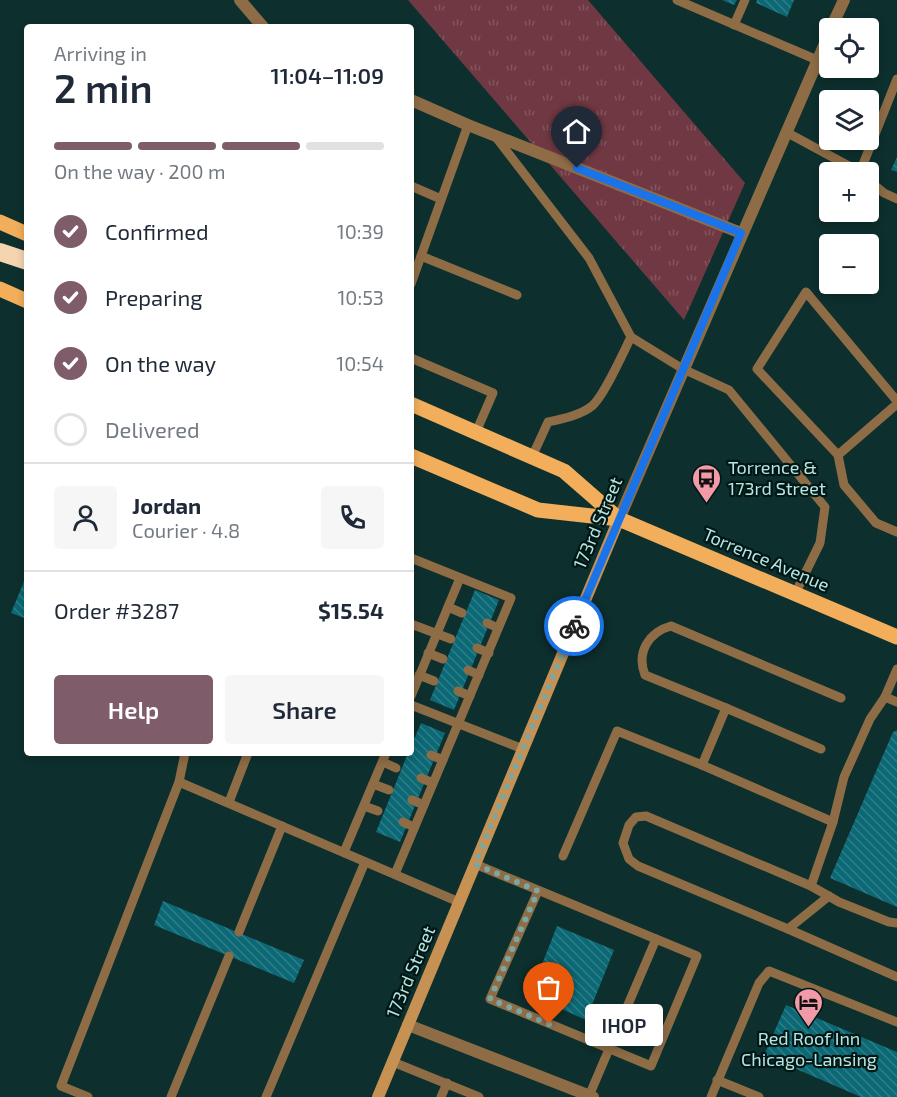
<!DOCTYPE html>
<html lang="en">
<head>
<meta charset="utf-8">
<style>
	:root { --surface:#fff; --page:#f6f6f7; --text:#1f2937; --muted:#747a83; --line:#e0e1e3; --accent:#7e5c6a }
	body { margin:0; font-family:"Exo 2",sans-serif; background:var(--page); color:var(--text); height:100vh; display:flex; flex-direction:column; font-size:22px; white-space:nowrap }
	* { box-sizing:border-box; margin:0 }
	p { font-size:20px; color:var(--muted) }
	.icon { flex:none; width:33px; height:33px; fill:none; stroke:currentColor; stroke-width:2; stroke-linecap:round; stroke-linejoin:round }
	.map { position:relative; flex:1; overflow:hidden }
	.drawer { position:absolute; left:24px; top:24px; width:390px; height:732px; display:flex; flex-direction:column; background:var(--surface); border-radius:6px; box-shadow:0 3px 9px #0003 }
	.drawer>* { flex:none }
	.fabs { position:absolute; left:819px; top:18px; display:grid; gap:12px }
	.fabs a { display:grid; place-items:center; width:60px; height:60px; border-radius:6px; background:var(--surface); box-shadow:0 3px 9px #0003; font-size:30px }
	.pin { position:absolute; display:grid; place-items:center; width:51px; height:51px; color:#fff; margin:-62px -26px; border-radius:50% 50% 50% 0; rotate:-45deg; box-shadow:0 0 6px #0007 }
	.pin .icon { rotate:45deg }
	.courier { position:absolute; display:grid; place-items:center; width:60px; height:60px; margin:-30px; border:4px solid #1a73e8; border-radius:50%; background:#fff; color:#222; box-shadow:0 2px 8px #0007 }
	.bubble { position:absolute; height:42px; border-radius:6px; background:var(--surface); box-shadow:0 3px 9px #0003; font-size:20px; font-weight:600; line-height:42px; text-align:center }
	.headline em { font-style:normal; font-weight:600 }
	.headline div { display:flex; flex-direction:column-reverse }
	.headline { display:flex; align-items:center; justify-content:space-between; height:102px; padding:0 30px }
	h1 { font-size:39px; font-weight:600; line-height:45px }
	.bar { display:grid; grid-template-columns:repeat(4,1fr); gap:9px 6px; align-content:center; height:72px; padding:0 30px }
	.bar i { height:8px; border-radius:4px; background:var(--line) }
	.bar .on { background:var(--accent) }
	.bar p { grid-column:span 4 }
	.line { display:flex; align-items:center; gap:15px; padding:0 30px; border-top:2px solid var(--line) }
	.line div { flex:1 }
	.round { display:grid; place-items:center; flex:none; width:63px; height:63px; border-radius:6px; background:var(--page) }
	ol { padding:0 30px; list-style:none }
	li { display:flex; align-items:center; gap:18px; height:66px }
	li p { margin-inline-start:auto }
	li .icon { padding:6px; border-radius:50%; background:var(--accent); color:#fff; stroke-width:4 }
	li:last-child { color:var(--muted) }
	li i { width:33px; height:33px; border:3px solid var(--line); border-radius:50% }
	.cta { display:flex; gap:12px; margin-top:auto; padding:12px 30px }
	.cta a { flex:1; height:69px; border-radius:6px; background:var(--accent); color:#fff; font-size:24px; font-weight:600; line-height:69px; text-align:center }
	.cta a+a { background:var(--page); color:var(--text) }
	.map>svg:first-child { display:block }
	.grass { fill:url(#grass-tufts) }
	.building { fill:url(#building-back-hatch) }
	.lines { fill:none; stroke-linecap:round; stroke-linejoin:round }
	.lane { stroke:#8d6c46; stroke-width:9 }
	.street { stroke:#8d6c46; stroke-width:12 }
	.secondary { stroke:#c69153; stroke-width:12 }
	.primary { stroke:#f2ae5a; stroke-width:15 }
	.highway { stroke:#f5d4b0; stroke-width:18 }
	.done { stroke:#7ba6a2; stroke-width:6; stroke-dasharray:0 10.8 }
	.route { stroke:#1a73e8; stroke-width:8 }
	.labels { text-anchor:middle; stroke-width:4.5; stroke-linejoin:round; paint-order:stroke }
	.poi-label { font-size:18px; fill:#b6e6e1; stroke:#011615; text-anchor:start }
	.street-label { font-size:18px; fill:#b6e6e1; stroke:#011615 }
</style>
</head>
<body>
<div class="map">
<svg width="897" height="1097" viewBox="0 0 897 1097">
	<defs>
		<pattern id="grass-tufts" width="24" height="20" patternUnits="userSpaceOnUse" patternTransform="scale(1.5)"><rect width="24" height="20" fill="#703842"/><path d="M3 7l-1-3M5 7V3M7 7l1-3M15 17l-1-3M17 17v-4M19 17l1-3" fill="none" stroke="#82555d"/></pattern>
		<pattern id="building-back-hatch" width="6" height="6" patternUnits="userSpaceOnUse" patternTransform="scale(1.5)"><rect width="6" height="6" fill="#0b6874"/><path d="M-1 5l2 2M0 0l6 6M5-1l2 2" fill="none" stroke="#2c7e88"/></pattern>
	</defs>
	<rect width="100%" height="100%" fill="#0d2f2d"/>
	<!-- grass -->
	<path class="grass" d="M 408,0 L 588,0 L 745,183 L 684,320 Z"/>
	<!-- building -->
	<g class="building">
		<path d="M 722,0 L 737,0 L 734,5 Z"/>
		<path d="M 757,0 L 794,0 L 787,17 L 756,3 Z"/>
		<path d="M 897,157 L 897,172 L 891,170 Z"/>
		<path d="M 27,574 L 27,619 L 11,613 Z"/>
		<path d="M 475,590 L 499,600 L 454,710 L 430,700 Z"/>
		<path d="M 421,723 L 445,733 L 400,842 L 376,832 L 408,753 L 411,753 L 411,746 Z"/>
		<path d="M 897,730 L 897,907 L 830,878 L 893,732 Z"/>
		<path d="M 163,901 L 304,960 L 294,983 L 154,925 Z"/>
		<path d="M 557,926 L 614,950 L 586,1020 L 530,995 Z"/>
		<path d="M 786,1005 L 897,1052 L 897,1097 L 861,1097 L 764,1055 Z"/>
	</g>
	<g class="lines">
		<!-- lane -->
		<g class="lane">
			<path d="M 677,0 L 817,60"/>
			<path d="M 734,25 L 745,0"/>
			<path d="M 786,132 L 860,172"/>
			<path d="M 495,136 L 589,258 L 631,337 L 683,369 L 729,390 L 825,507 L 820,543 L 795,594"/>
			<path d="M 860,172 L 897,79"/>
			<path d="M 868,180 L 884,193 L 897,199"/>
			<path d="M 411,186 L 441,199"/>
			<path d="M 421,256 L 517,295"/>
			<path d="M 411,284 L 468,125"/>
			<path d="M 411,358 L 493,393 L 476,432"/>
			<path d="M 897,404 L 838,455 L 844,485 L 876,523 L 897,532"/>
			<path d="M 838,455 L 757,369 L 806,292 L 897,401"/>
			<path d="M 532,457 L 548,422 C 562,419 581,415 592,406 C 604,396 623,353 631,337"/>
			<path d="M 448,607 L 462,613"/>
			<path d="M 487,623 L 498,628"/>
			<path d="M 411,624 L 451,639"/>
			<path d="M 477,648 L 489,653"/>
			<path d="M 428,653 L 443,659"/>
			<path d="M 897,669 L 885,697 L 870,719 L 844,777 L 833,822 L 811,886 L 839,902 L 889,922 L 897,923"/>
			<path d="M 468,670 L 479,675"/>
			<path d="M 419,675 L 434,681"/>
			<path d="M 458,691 L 470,696"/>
			<path d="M 411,696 L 460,578"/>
			<path d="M 885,697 L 897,702"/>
			<path d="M 411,705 L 523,749"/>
			<path d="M 726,708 L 645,675 C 636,652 649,632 671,626 L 841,698"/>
			<path d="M 431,755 L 443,760"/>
			<path d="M 383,762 L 396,768"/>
			<path d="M 702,765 L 726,708 L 821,749"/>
			<path d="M 421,778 L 433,783"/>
			<path d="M 179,782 L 459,902"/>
			<path d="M 373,784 L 389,790"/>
			<path d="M 412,800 L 424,805"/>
			<path d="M 229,802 L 248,753"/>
			<path d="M 364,806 L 378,811"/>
			<path d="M 403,822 L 414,827"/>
			<path d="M 344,852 L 386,753"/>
			<path d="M 563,856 L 617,731 L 702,765 L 833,822"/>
			<path d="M 475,864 L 697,956 L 651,1066 L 490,999 L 538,891"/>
			<path d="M 395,874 L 511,598 L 411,558"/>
			<path d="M 811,886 L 646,816 L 636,817 L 629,825 L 623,843 L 629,859 L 638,866 L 788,929 L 897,977"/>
			<path d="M 788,929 L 829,896"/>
			<path d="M 239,932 L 282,826"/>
			<path d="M 393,1062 L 479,1097"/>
			<path d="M 717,1080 L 759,1097"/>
			<path d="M 589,1096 L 656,939"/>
			<path d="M 88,1097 L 61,1086 L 179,782 L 185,753"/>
			<path d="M 171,1097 L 229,956"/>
			<path d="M 266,1097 L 365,862"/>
			<path d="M 441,1097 L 447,1083"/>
			<path d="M 711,1097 L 759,983 L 769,971 L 897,1022"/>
		</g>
		<!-- street -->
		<g class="street">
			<path d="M 240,0 L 263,27"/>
			<path d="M 831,28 L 844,0"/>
			<path d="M 411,100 L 468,125 L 741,233"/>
			<path d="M 619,519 L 830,32"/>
			<path d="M 408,1025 L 593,1097"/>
		</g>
		<!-- secondary -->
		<path class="secondary" d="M 378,1097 L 619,519"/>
		<!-- primary -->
		<g class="primary">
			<path d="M 0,222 L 27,234"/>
			<path d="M 0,289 L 27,301"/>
			<path d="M 411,404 L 564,471 L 619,519"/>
			<path d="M 411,456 L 538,510 L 619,519 L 897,637"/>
		</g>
		<!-- highway -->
		<path class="highway" d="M 0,252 L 27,261"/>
	</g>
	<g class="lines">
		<!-- done -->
		<path class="done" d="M 549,1024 L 490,999 L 538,891 L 475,864 L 574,626"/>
		<!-- route -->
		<path class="route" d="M 574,626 L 741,233 L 577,168"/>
	</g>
	<!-- icons -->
	<defs>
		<symbol id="bus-pin" viewBox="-11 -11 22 30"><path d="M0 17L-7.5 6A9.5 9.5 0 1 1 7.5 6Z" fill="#f39aa8" stroke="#011615"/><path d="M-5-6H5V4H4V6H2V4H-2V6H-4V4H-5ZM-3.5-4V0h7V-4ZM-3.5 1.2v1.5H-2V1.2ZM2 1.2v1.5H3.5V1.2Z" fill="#111"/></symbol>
		<symbol id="hotel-pin" viewBox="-11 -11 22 30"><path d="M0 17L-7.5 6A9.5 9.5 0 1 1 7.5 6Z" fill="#f39aa8" stroke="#011615"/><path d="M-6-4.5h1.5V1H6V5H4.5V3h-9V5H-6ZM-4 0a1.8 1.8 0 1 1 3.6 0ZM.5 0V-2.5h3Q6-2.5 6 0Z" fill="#111"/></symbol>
	</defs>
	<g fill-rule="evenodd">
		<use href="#bus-pin" x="690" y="462" width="33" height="45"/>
		<use href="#hotel-pin" x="792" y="986" width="33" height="45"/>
	</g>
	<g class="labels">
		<!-- poi labels -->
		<g class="poi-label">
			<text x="728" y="474">Torrence &amp;<tspan x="728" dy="21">173rd Street</tspan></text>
			<text x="809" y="1045" text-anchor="middle">Red Roof Inn<tspan x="809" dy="21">Chicago-Lansing</tspan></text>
		</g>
		<!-- street labels -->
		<g class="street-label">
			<text transform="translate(598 523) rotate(-67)" y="6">173rd Street</text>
			<text transform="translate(766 560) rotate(23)" y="6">Torrence Avenue</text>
			<text transform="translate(411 972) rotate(-67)" y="6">173rd Street</text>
		</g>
	</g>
</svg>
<div class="fabs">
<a><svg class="icon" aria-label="locate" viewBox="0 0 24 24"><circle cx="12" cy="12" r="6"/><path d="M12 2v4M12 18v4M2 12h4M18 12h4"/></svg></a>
<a><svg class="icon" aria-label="layers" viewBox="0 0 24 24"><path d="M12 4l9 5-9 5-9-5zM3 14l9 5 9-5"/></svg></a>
<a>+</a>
<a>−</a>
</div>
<div class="pin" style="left:549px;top:1024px;background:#ea580c"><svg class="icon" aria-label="bag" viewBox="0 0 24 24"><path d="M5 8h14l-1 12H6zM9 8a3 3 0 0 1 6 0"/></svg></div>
<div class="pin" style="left:577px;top:168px;background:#1f2937"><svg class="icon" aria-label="home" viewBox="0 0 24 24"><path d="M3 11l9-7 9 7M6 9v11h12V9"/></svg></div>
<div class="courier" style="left:574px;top:626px"><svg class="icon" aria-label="bike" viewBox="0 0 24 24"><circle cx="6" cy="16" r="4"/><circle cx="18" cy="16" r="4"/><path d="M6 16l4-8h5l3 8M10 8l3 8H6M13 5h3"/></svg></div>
<div class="bubble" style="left:585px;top:1004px;width:78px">IHOP</div>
<section class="drawer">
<div class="headline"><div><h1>2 min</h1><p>Arriving in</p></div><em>11:04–11:09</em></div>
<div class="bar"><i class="on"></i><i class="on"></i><i class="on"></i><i></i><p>On the way · 200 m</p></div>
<ol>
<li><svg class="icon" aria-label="check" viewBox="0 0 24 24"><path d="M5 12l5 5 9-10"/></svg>Confirmed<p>10:39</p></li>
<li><svg class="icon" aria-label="check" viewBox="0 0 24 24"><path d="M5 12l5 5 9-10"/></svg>Preparing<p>10:53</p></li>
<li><svg class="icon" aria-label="check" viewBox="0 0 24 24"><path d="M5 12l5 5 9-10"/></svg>On the way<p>10:54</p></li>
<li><i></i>Delivered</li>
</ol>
<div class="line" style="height:108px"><a class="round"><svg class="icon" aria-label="person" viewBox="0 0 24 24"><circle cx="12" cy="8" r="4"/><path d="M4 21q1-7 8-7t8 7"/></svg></a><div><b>Jordan</b><p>Courier · 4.8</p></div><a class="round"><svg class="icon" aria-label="phone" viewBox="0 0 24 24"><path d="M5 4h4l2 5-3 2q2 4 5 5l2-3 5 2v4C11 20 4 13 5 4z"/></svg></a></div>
<div class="line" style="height:78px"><div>Order #3287</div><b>$15.54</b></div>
<div class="cta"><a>Help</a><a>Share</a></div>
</section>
</div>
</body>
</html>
